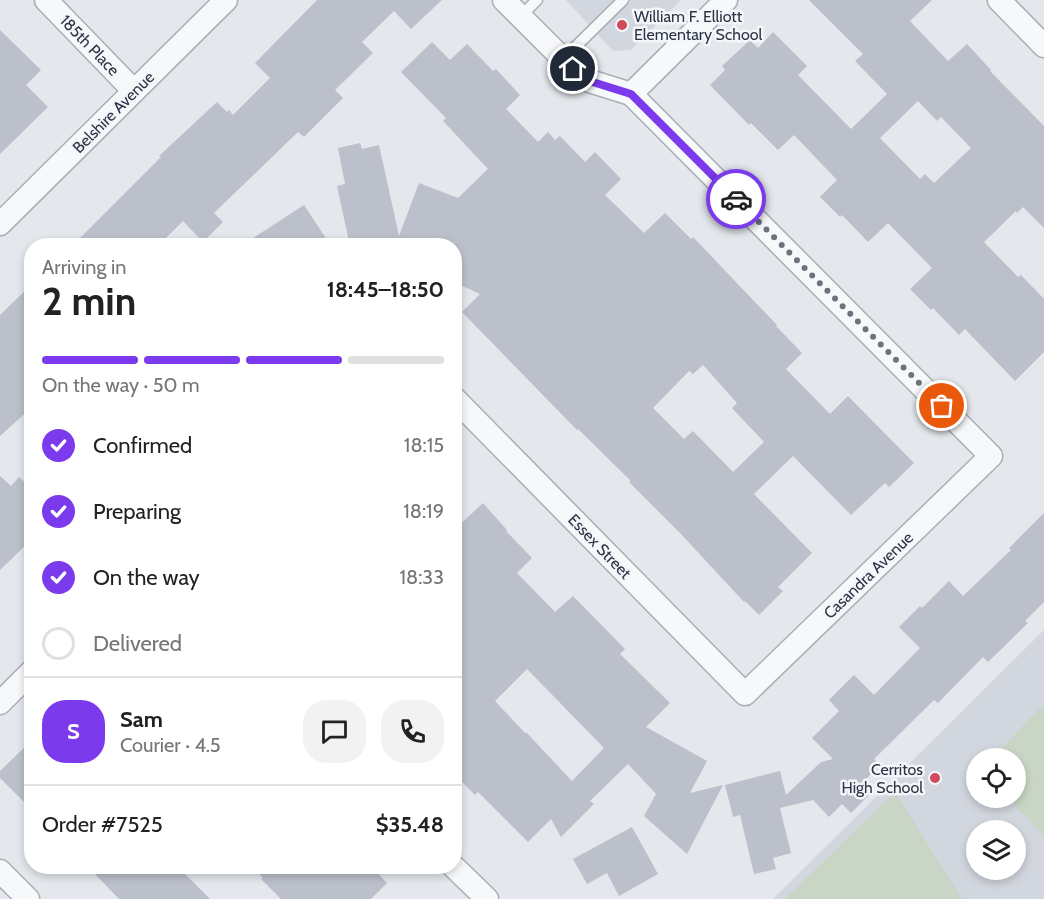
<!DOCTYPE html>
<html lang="en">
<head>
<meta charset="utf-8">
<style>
	:root { --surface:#fff; --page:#f2f2f2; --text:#222; --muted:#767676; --line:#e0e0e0; --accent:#7c3aed }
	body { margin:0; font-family:Cabin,sans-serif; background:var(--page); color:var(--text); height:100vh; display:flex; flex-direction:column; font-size:22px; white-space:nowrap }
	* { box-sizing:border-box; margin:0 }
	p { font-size:20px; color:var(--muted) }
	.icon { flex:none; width:33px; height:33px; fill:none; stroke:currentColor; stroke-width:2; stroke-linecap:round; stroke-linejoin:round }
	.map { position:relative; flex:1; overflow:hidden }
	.sheet { position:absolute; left:24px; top:238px; width:438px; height:636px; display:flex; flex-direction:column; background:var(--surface); border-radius:24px; box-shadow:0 3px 9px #0003 }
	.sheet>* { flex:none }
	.fabs { position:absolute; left:966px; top:748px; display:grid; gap:12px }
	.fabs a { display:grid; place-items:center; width:60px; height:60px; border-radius:50%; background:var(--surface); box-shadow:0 3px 9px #0003; font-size:30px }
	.pin { position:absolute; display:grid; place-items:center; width:51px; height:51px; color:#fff; margin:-26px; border:3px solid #fff; border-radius:50%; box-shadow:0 2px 6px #0007 }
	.courier { position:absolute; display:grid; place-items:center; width:60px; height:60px; margin:-30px; border:4px solid #7c3aed; border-radius:50%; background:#fff; color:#222; box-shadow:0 2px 8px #0007 }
	.summary em { font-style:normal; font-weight:700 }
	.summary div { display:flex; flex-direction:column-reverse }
	.summary { display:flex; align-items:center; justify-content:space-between; height:102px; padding:0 18px }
	h1 { font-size:39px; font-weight:700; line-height:45px }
	.bar { display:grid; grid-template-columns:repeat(4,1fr); gap:9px 6px; align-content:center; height:72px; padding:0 18px }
	.bar i { height:8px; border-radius:4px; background:var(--line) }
	.bar .on { background:var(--accent) }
	.bar p { grid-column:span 4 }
	.line { display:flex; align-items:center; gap:15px; padding:0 18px; border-top:2px solid var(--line) }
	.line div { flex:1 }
	.round { display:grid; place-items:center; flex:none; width:63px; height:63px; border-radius:24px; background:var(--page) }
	ol { padding:0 18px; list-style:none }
	li { display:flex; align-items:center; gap:18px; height:66px }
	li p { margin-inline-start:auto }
	li .icon { padding:6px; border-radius:50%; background:var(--accent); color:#fff; stroke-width:4 }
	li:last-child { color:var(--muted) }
	li i { width:33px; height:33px; border:3px solid var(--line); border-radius:50% }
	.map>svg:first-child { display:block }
	.built { fill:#d2d6de; fill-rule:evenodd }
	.green { fill:#c9d6c5 }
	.building { fill:#bbc0ca; fill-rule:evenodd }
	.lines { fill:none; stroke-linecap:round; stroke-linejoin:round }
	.service-casing { stroke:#a9aeb7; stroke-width:13 }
	.minor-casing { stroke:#a9aeb7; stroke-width:25 }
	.service { stroke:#f7f8fa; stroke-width:10 }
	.minor { stroke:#f7f8fa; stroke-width:22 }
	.done { stroke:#6c737f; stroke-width:6; stroke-dasharray:0 10.8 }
	.route { stroke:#7c3aed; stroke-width:8 }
	.poi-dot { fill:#d1495b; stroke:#f4f6f9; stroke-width:2 }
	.labels { text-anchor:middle; stroke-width:5; stroke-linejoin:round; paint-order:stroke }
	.poi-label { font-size:16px; fill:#2b3445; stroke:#f4f6f9; text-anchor:start }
	.street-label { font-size:16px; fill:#2b3445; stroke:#f4f6f9 }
</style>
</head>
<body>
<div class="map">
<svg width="1044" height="899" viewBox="0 0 1044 899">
	<rect width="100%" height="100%" fill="#e4e7ec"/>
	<!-- built -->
	<g class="built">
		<path d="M 566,0 L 681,0 L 631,50 L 613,51 Z"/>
		<path d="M 1044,630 L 1044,899 L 773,899 ZM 976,759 L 1016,759 L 1016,798 L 976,798 ZM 976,831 L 1016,831 L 1016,870 L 976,870 Z"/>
	</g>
	<!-- green -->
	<g class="green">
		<path d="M 1044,704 L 1044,836 L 1008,798 L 1016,798 L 1016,759 L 991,759 Z"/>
		<path d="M 895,792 L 962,899 L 785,899 Z"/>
	</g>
	<!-- building -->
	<g class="building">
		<path d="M 317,0 L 442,0 L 411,29 L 394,11 L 362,42 L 373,53 L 335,90 L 343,98 L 304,137 L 298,132 L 214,213 L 223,222 L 203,242 L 183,221 L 158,246 L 72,246 L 161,157 L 159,156 L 217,102 L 227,112 L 229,110 L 233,115 L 270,78 L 255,63 Z"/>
		<path d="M 809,0 L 932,0 L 910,21 L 948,61 L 967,44 L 991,70 L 990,71 L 1044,126 L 1044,228 L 1023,207 L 1017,213 L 1016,211 L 984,242 L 1018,277 L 1021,275 L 1044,299 L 1044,352 L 1015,381 L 965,329 L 959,335 L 933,308 L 931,310 L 910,289 L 932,268 L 888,223 L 868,242 L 842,215 L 840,217 L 820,197 L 837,180 L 794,135 L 778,150 L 751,123 L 749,125 L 710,85 L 725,70 L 722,66 L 750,40 L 758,48 L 773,32 L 807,66 L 798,75 L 851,129 L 887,94 L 855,61 L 863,54 ZM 918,101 L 937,121 L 941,117 L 971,148 L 934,183 L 925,174 L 920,179 L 880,138 Z"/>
		<path d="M 0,30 L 41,70 L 26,85 L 48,107 L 0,154 Z"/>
		<path d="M 432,42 L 450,60 L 467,44 L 493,71 L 496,69 L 520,95 L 506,109 L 538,142 L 548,132 L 555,140 L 560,136 L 585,162 L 595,152 L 621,179 L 605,195 L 644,233 L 665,213 L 691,239 L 693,237 L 777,325 L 776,326 L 802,353 L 786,369 L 830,414 L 848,396 L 914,463 L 889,487 L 885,483 L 851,515 L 793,456 L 754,494 L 812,553 L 778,587 L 783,591 L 759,615 L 745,601 L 744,602 L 681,534 L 629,482 L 631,481 L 578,429 L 577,430 L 462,312 L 480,294 L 454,282 L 454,246 L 350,246 L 337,186 L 345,184 L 338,148 L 360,143 L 362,149 L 379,145 L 399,236 L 419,183 L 458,198 L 488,169 L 443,121 L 446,118 L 401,72 ZM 703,365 L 737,403 L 732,408 L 764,442 L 733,472 L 693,431 L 684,439 L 653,408 L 689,371 L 693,374 Z"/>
		<path d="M 304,205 L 331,246 L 241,246 Z"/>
		<path d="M 32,284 L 32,407 L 0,436 L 0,315 Z"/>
		<path d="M 0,476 L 11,486 L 19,477 L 32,489 L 32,539 L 0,570 Z"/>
		<path d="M 483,503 L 507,530 L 506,531 L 532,558 L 517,573 L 555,612 L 573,596 L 625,649 L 620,654 L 670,703 L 646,727 L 707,761 L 690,793 L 723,785 L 687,854 L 644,816 L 656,794 L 628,764 L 590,801 L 594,804 L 561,837 L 551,819 L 528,842 L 478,792 L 475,795 L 454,774 L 454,530 ZM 527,669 L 604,748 L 572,781 L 526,732 L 525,733 L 495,701 Z"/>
		<path d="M 1044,513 L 1044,602 L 1025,621 L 1028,623 L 988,662 L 983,657 L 938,703 L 934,700 L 874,759 L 880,765 L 864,781 L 873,791 L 851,813 L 842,804 L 829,817 L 813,800 L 780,808 L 791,853 L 773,858 L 776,869 L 754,874 L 740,815 L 733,817 L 725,785 L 780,771 L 786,795 L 821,762 L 833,759 L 812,738 L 839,711 L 829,700 L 854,675 L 874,695 L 920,648 L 899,627 L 920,606 L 922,608 L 949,581 L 963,596 L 1011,550 L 1009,548 Z"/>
		<path d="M 32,740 L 32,810 L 0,778 L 0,771 Z"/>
		<path d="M 632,827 L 658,874 L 619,896 L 607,873 L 587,884 L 573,859 Z"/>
		<path d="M 88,867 L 178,867 L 210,899 L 119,899 Z"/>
		<path d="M 253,867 L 372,867 L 387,883 L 371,899 L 281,899 L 261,879 L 263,878 Z"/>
	</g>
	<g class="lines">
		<defs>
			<g id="service">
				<path d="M 520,17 L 537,0"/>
				<path d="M 563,59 L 623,0"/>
			</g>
			<g id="minor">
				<path d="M 46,0 L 134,91"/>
				<path d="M 999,0 L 1044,46"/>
				<path d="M 631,94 L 726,0"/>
				<path d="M 0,224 L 226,0"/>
				<path d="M 454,398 L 745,694 L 991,456 L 631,94 L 583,79 L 504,0"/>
				<path d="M 0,703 L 32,671"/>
				<path d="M 454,867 L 487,899"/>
				<path d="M 0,871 L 28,899"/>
			</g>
		</defs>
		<!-- service casing -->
		<use href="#service" class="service-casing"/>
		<!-- minor casing -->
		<use href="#minor" class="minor-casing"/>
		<!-- service -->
		<use href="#service" class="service"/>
		<!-- minor -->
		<use href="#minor" class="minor"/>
	</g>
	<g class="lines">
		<!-- done -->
		<path class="done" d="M 736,199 L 942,406"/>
		<!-- route -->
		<path class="route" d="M 573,69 L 583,79 L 631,94 L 736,199"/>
	</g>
	<!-- markers -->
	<g class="poi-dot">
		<circle cx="622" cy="25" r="6"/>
		<circle cx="935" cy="778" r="6"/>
	</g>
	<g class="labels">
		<!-- poi labels -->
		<g class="poi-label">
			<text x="634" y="22">William F. Elliott<tspan x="634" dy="18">Elementary School</tspan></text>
			<text x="923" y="775" text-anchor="end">Cerritos<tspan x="923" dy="18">High School</tspan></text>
		</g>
		<!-- street labels -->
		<g class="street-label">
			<text transform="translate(90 45) rotate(46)" y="6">185th Place</text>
			<text transform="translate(113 112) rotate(-45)" y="6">Belshire Avenue</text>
			<text transform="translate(600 546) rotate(46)" y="6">Essex Street</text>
			<text transform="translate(868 575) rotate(-44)" y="6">Casandra Avenue</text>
		</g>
	</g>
</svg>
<div class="fabs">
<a><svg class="icon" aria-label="locate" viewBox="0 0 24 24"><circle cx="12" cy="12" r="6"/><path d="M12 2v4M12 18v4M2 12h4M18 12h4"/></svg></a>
<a><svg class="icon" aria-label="layers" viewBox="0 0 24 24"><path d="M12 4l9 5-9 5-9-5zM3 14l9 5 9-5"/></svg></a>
</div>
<div class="pin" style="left:942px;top:406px;background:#ea580c"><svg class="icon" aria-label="bag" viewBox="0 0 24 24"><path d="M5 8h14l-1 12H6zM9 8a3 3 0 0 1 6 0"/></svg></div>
<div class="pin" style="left:573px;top:69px;background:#1f2937"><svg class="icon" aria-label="home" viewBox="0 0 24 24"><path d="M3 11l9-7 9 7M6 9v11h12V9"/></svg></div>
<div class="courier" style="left:736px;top:199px"><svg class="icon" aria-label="car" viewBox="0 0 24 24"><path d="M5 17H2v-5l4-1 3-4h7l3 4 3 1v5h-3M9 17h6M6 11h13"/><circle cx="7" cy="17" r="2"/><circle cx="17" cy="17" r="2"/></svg></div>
<section class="sheet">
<div class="summary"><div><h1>2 min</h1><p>Arriving in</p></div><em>18:45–18:50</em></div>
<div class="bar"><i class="on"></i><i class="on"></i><i class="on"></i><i></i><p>On the way · 50 m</p></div>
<ol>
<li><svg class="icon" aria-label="check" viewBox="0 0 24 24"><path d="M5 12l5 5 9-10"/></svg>Confirmed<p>18:15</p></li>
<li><svg class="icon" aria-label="check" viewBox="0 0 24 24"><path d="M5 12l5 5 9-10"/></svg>Preparing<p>18:19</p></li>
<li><svg class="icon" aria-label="check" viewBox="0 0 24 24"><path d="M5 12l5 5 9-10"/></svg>On the way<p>18:33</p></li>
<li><i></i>Delivered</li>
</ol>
<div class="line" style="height:108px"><b class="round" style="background:var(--accent);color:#fff">S</b><div><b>Sam</b><p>Courier · 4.5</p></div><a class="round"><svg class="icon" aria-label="chat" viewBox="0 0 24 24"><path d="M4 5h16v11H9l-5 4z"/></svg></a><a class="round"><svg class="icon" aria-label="phone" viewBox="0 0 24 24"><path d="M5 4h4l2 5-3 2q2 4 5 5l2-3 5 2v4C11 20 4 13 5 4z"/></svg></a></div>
<div class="line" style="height:78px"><div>Order #7525</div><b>$35.48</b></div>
</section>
</div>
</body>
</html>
